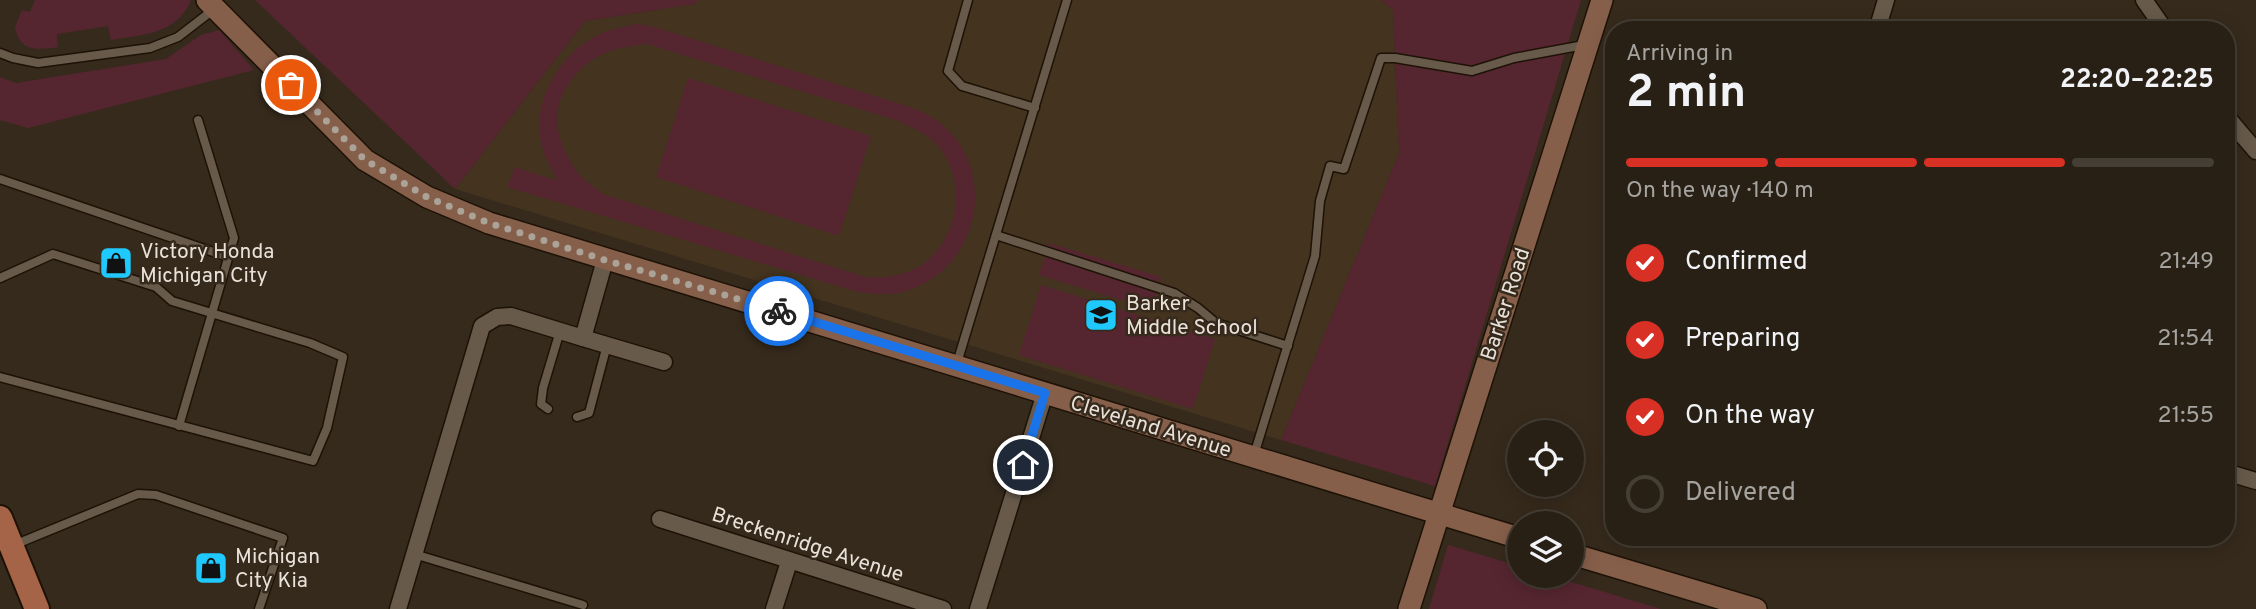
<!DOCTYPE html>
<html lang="en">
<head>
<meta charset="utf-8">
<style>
	:root { --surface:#282015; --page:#342d22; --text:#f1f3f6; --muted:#a5a3a0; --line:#443e34; --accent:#d93025 }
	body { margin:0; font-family:Overpass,sans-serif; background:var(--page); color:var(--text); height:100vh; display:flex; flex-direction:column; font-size:26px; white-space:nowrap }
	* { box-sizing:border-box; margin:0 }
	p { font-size:23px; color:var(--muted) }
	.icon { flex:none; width:38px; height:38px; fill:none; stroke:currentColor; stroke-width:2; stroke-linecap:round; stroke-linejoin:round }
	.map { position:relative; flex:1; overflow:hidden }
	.side { position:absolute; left:1605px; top:21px; width:630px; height:525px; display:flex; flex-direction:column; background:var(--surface); border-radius:28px; box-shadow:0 4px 18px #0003,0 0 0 2px var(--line) }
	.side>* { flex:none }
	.controls { position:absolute; left:1507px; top:420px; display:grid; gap:14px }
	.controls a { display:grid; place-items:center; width:77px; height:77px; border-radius:50%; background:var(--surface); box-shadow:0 4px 18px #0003,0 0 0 2px var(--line); font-size:35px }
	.pin { position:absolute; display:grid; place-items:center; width:60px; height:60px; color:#fff; margin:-30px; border:4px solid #fff; border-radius:50%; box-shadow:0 2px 7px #0007 }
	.courier { position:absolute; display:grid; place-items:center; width:70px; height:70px; margin:-35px; border:5px solid #1a73e8; border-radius:50%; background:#fff; color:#222; box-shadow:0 2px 9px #0007 }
	.head em { font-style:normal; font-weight:700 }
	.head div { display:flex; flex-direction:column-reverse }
	.head { display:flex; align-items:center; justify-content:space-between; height:119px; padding:0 21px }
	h1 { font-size:46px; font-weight:700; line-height:52px }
	.bar { display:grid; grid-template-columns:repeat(4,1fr); gap:10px 7px; align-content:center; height:84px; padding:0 21px }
	.bar i { height:9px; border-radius:5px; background:var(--line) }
	.bar .current { background:var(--accent) }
	.bar p { grid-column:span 4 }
	ol { padding:0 21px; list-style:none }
	li { display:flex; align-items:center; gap:21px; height:77px }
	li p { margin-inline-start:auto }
	li .icon { padding:7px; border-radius:50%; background:var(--accent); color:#fff; stroke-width:4 }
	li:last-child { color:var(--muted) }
	li i { width:38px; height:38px; border:4px solid var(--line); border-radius:50% }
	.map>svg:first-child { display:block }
	.built { fill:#43331f }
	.green { fill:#562630; fill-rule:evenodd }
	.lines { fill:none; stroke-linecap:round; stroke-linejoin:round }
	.lane-casing { stroke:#1d1206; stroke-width:11 }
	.street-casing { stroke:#1d1206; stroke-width:19 }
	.secondary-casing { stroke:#1d1206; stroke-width:24 }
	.primary-casing { stroke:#1d1206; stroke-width:28 }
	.lane { stroke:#675a4b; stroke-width:8 }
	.street { stroke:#675a4b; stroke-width:16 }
	.secondary { stroke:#865f4a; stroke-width:21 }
	.primary { stroke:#a56448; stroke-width:24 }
	.done { stroke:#aba298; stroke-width:7; stroke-dasharray:0 12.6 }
	.route { stroke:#1a73e8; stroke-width:9 }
	.labels { text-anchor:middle; stroke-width:5; stroke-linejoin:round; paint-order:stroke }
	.poi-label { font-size:21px; fill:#eae2da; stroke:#362a1c; text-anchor:start }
	.street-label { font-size:21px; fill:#eae2da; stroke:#362a1c }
</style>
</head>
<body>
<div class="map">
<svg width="2256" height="609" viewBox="0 0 2256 609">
	<rect width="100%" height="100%" fill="#362a1c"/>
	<!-- built -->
	<path class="built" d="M 698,0 L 1381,0 L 1393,10 L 1399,153 L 1281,440 L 455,189 L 585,21 L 694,4 Z"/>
	<!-- green -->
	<g class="green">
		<path d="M 35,0 L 191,0 C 177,34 142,35 111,40 L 108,26 L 57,34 L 58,47 C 38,50 19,52 15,27 L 22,10 L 30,12 Z"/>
		<path d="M 255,0 L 698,0 L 695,4 L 585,21 L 455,189 Z"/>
		<path d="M 1381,0 L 1581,0 L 1435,486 L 1281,440 L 1399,153 L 1393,10 Z"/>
		<path d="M 637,24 L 658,28 L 913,108 C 925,113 936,118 945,127 C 999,177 977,270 906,291 C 890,296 875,294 858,292 L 507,187 L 515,167 L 558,181 C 550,166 542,153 540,136 C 534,94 566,46 605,32 C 615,28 626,27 637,24 ZM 647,44 L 899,121 C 913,128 930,135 940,148 C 974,192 951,268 892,276 C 884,278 874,277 865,277 L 603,194 C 595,187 584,181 578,173 C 568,160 558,139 557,122 C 555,96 577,67 599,56 C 614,48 630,46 647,44 Z"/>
		<path d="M 219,30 L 254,70 L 28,128 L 0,120 L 0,77 L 16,83 L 166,59 L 201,35 Z"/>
		<path d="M 688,78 L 871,136 L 839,236 L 656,177 Z"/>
		<path d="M 1049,243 L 1161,277 L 1151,309 L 1039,275 Z"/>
		<path d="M 1041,285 L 1215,339 L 1193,409 L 1019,355 Z"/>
		<path d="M 1448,545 L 1519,566 L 1519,576 L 1551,576 L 1661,609 L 1429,609 Z"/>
	</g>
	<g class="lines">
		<defs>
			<g id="lane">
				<path d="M 968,0 L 948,71 L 962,86 L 1035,108"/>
				<path d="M 0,53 L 13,58 L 38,63 L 150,48 L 178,37 L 213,10"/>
				<path d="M 0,179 L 228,257"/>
				<path d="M 996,235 L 1174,293 L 1198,308 L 1216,323 L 1288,346"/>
				<path d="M 0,278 L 53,254 L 156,287 L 172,301 L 310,343 L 343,357 L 327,428 L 313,461 L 0,377"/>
				<path d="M 957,363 L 1067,0"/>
				<path d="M 548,409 L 541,404 L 543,388 L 560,331"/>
				<path d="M 577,417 L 589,413 L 607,345"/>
				<path d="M 179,426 L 234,238 L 198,120"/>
				<path d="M 1254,455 L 1315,256 L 1320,201 L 1330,166 L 1344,169 L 1381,58 L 1395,58 L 1472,71 L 1514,58 L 1584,45"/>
				<path d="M 14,545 L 138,494 L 156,495 L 283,538 L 259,609"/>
				<path d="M 414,554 L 583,605"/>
			</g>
			<g id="street">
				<path d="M 2144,0 L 2165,30"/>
				<path d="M 1877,30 L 1886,0"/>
				<path d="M 2226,116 L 2256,151"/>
				<path d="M 583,338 L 664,362"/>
				<path d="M 2226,472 L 2256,481"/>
				<path d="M 660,519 L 943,609"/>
				<path d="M 398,609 L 482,326 L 497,317 L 511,316 L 583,338 L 605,260"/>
				<path d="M 774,609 L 789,562"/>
				<path d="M 978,609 L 1045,393"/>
			</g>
			<g id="secondary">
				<path d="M 207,0 L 365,160 L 427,197 L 489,223 L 1519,538"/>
				<path d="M 1572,554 L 1756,609"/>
				<path d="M 1409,609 L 1602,0"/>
			</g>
			<path id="primary" d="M 0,518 L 37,609"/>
		</defs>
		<!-- lane casing -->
		<use href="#lane" class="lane-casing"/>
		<!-- street casing -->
		<use href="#street" class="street-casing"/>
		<!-- secondary casing -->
		<use href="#secondary" class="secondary-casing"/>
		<!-- primary casing -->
		<use href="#primary" class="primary-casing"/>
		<!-- lane -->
		<use href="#lane" class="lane"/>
		<!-- street -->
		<use href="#street" class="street"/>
		<!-- secondary -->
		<use href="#secondary" class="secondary"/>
		<!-- primary -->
		<use href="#primary" class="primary"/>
	</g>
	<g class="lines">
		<!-- done -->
		<path class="done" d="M 291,85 L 365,160 L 427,197 L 489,223 L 605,260 L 779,311"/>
		<!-- route -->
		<path class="route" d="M 779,311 L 1045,393 L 1023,465"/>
	</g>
	<!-- icons -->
	<defs>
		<symbol id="shop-square" viewBox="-11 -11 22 22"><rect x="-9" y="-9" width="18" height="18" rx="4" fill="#20c9fd" stroke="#362a1c"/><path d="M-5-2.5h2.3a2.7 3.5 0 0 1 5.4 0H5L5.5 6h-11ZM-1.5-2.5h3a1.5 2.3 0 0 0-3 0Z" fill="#111"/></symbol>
		<symbol id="school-square" viewBox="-11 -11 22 22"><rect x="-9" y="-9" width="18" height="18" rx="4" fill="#20c9fd" stroke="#362a1c"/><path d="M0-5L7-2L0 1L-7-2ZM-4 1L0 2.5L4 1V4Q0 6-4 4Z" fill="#111"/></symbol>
	</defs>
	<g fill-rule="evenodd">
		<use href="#shop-square" x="97" y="244" width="38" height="38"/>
		<use href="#school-square" x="1082" y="296" width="38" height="38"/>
		<use href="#shop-square" x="192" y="549" width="38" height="38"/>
	</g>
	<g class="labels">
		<!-- poi labels -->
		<g class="poi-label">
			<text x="140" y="258">Victory Honda<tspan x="140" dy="24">Michigan City</tspan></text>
			<text x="1126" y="310">Barker<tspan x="1126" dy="24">Middle School</tspan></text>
			<text x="235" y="563">Michigan<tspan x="235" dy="24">City Kia</tspan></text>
		</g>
		<!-- street labels -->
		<g class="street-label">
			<text transform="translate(1505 304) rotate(-72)" y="7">Barker Road</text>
			<text transform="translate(1151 426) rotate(17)" y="7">Cleveland Avenue</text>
			<text transform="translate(808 544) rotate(18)" y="7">Breckenridge Avenue</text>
		</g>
	</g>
</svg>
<div class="controls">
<a><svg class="icon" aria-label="locate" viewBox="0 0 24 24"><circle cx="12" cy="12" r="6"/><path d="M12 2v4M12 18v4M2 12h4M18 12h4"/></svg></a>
<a><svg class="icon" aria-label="layers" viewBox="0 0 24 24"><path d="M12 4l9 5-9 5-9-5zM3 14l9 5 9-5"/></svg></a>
</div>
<div class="pin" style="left:291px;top:85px;background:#ea580c"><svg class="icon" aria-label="bag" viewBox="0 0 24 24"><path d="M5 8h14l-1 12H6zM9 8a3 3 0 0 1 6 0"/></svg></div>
<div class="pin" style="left:1023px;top:465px;background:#1f2937"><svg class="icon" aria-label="home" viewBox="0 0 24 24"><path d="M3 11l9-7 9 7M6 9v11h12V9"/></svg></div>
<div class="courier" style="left:779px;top:311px"><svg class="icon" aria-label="bike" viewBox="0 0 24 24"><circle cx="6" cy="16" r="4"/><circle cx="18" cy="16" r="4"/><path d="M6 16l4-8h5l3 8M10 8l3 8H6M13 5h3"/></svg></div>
<section class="side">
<div class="head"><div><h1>2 min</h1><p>Arriving in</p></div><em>22:20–22:25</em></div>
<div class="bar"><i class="current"></i><i class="current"></i><i class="current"></i><i></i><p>On the way · 140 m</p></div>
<ol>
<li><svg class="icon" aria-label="check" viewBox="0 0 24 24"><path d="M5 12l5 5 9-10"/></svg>Confirmed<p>21:49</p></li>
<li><svg class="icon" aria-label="check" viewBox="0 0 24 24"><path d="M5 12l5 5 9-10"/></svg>Preparing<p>21:54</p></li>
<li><svg class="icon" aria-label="check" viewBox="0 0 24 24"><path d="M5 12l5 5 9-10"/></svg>On the way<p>21:55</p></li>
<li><i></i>Delivered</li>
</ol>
</section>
</div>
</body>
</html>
